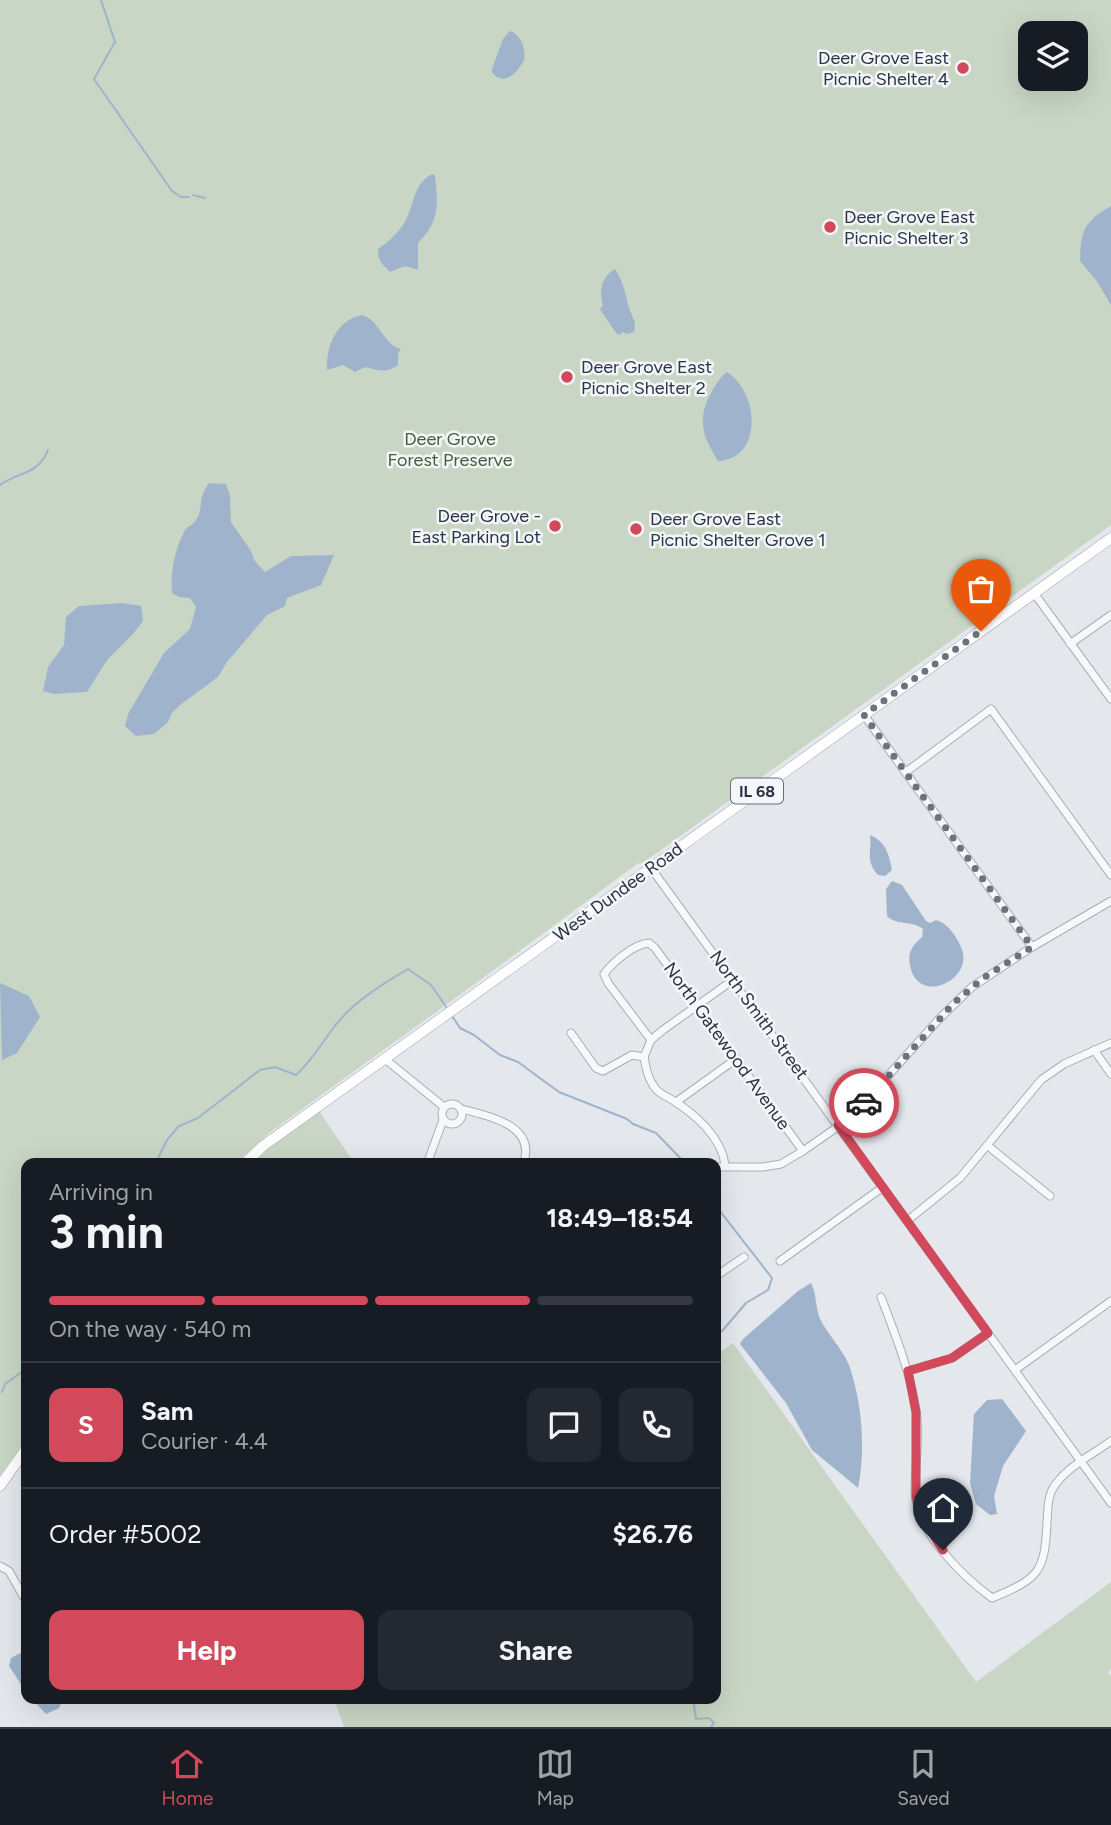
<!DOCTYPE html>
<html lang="en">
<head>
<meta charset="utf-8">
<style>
	:root { --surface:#171b24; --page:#242831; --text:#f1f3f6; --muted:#9ea1a6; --line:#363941; --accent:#d1495b }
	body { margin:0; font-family:Figtree,sans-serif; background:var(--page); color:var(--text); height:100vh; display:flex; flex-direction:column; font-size:26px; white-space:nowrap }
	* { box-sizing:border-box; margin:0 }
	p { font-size:23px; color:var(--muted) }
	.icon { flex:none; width:38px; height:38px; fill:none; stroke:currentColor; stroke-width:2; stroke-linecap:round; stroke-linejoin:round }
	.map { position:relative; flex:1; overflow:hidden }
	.drawer { position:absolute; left:21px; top:1158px; width:700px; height:546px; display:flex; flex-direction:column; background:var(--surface); border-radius:14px; box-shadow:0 7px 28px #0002 }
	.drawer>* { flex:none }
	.fabs { position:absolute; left:1018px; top:21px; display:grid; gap:14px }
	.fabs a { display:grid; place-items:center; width:70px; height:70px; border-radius:14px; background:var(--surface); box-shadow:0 7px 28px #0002; font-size:35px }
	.pin { position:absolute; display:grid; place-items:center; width:60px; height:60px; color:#fff; margin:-72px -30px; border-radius:50% 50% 50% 0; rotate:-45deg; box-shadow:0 0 7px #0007 }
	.pin .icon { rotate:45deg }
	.courier { position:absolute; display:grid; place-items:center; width:70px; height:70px; margin:-35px; border:5px solid #d1495b; border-radius:50%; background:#fff; color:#222; box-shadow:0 2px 9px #0007 }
	.head em { font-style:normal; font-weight:700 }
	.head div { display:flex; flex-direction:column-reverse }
	.head { display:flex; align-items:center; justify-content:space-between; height:119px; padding:0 28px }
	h1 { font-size:46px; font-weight:700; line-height:52px }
	.bar { display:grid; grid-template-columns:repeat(4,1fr); gap:10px 7px; align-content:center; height:84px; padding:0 28px }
	.bar i { height:9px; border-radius:5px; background:var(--line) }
	.bar .selected { background:var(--accent) }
	.bar p { grid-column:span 4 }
	.line { display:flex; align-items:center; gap:18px; padding:0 28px; border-top:2px solid var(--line) }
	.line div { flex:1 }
	.round { display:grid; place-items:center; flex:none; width:74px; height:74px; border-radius:14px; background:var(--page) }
	.button { display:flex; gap:14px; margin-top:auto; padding:14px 28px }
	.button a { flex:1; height:80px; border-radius:14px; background:var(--accent); color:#fff; font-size:28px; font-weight:700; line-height:80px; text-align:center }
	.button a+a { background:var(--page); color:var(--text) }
	.menu { display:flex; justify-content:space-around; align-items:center; height:98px; border-top:2px solid var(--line); background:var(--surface); font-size:19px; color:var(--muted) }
	.menu a { display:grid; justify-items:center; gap:4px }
	.menu .selected { color:var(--accent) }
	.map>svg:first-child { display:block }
	.green { fill:#c9d6c5; fill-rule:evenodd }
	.water { fill:#9fb4cc }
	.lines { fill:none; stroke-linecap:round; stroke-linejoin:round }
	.stream { stroke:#9fb4cc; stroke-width:2 }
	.minor-casing { stroke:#a9aeb7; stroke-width:9 }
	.major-casing { stroke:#a3abb8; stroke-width:11 }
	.minor { stroke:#f7f8fa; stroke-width:7 }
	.major { stroke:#fff; stroke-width:10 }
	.done { stroke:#6c737f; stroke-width:7; stroke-dasharray:0 12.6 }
	.route { stroke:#d1495b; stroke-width:9 }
	.poi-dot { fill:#d1495b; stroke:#f4f6f9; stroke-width:2.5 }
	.labels { text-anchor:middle; stroke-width:5; stroke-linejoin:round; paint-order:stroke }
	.shield { fill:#f4f6f9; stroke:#676e7b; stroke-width:2 }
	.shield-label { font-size:16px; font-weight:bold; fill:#2b3445 }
	.poi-label { font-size:18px; fill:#2b3445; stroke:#f4f6f9; text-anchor:start }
	.park-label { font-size:18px; fill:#3f6138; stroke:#f4f6f9 }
	.street-label { font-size:18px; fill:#2b3445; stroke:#f4f6f9 }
</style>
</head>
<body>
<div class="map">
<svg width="1111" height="1727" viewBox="0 0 1111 1727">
	<rect width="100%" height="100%" fill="#e4e7ec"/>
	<!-- green -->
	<g class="green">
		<path d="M 0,0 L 1111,0 L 1111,525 L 643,863 L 637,864 L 498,967 L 269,1133 L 235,1164 L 26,1164 L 26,1439 L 0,1476 ZM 1031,33 L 1076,33 L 1076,79 L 1031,79 Z"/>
		<path d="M 317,1108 L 355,1164 L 245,1164 Z"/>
		<path d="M 733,1343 L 976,1682 L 1111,1582 L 1111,1669 L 1108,1672 L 1111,1677 L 1111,1727 L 344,1727 L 334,1699 L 716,1699 L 716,1355 Z"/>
	</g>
	<!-- water -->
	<g class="water">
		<path d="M 510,31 C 521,35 526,48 524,60 C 518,72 505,87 492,73 L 492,69 L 503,39 Z"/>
		<path d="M 433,174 L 435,176 C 438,205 440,221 418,243 L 418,270 L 405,266 L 390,272 C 383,265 377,260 378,249 C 387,243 397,234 403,225 C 414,209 413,181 433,174 Z"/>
		<path d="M 1111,206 L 1111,305 L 1096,280 L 1080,261 C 1081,229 1084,222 1111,206 Z"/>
		<path d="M 615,269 C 623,281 625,292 628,305 C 631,316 637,320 634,332 L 627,334 L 623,332 L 619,335 L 616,333 L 600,309 L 603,305 C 599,291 601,277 615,269 Z"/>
		<path d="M 362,315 C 380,320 383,345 401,349 L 398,354 L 398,365 C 387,374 377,370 365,367 L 355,372 L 343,365 L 327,370 C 326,347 336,320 362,315 Z"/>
		<path d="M 727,372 C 759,392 764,459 718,461 C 701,434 697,417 713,389 C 718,382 720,377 727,372 Z"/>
		<path d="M 209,483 L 226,484 L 230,496 L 231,522 L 251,551 L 254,560 L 265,572 L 291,556 L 334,555 L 321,585 L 287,598 L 285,606 L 267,615 L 227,662 L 218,677 L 180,705 L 172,713 L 168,722 L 154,734 L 136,736 L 125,726 L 128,714 L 164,653 L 190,629 L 196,607 L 190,598 L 179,597 L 172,593 C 170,574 175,549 184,532 C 187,526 193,525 196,520 C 204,508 197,498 209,483 Z"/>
		<path d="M 121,603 L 141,606 L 143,621 L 133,634 L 107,660 L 87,692 L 53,694 L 43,691 L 48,667 L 64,645 L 66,617 L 79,606 Z"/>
		<path d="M 870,835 C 886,842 889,854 892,870 L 885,876 L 878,875 C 865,860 872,852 870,835 Z"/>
		<path d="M 892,881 L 902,885 L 926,921 L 930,923 L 936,920 C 949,924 956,936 961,947 C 976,980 917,1007 910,965 C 907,952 913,945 922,937 L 923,929 C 912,920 897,926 887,916 L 886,889 Z"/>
		<path d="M 0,983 L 29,996 L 40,1017 L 17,1053 L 2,1060 Z"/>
		<path d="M 811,1283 C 817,1294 815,1307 820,1319 C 828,1335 842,1348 849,1365 C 862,1402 866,1450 858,1488 L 812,1450 L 786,1403 L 740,1344 L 743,1339 L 798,1291 Z"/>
		<path d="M 1002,1399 L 1026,1431 L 1003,1466 L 994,1496 L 997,1514 L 990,1515 L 976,1504 L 970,1483 L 974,1414 L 987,1400 Z"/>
		<path d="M 26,1650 L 26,1692 L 9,1666 L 11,1658 Z"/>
		<path d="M 32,1699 L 63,1699 L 59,1708 L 46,1714 Z"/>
	</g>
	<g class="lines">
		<!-- stream -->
		<g class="stream">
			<path d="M 101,0 L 115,42 L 94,79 L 172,191 L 181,197 L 189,197"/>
			<path d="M 193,195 L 205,198"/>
			<path d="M 0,485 C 20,471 38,475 48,450"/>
			<path d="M 452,1016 L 460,1028 L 474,1035 L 500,1055 L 518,1062 L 559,1092 L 627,1119 L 633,1124 L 656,1133 L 686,1164"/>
			<path d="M 155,1164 L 167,1140 L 179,1126 L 198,1118 L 260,1070 L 275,1067 L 296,1075 C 312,1061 321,1044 334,1027 C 352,1003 382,984 408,969 L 431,985 L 447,1008"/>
			<path d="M 716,1206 L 772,1278 L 768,1290 L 746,1303 L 723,1330 L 716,1335"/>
			<path d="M 2,1392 L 5,1384 L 26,1369"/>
			<path d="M 693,1699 L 696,1719 L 709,1718 L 714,1723 L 711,1727"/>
		</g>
		<defs>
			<g id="minor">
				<path d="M 1034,593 L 1111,699"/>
				<path d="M 1070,644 L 1111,615"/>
				<path d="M 864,715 L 1032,947"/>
				<path d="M 906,772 L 991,709 L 1111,875"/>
				<path d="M 651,868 L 1111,1503"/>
				<path d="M 571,1033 L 596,1068 L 603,1071 L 632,1055 L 644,1057"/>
				<path d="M 651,1040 L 608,983 L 604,974 C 613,962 634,944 649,943 L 655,948 L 803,1151"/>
				<path d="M 1094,1050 L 1111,1074"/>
				<path d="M 644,1057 C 646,1068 648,1079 655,1088 C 659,1094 668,1097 674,1101 C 696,1115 722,1138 725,1165"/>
				<path d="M 644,1057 L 651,1040 L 663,1030 L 733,980"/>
				<path d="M 385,1059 L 444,1107"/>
				<path d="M 676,1102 L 736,1059"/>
				<circle cx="452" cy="1114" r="10"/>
				<path d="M 461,1109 C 488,1115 538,1126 523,1164"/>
				<path d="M 988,1146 L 1050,1196"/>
				<path d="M 427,1164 L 443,1120"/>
				<path d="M 716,1167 L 763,1167 L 781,1164 L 803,1151 L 849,1119 L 940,1018 L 972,987 L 1032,947 L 1111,901"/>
				<path d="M 907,1221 L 960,1178 L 1041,1080 L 1064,1064 L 1111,1043"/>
				<path d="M 780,1261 L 883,1187"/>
				<path d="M 716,1276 L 744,1257"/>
				<path d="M 881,1297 C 895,1334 910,1371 916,1410 C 920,1437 915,1464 915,1491 C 916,1531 962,1576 992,1598 C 1038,1579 1045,1573 1047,1522 C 1048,1511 1047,1500 1052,1490 C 1064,1468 1092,1455 1111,1441"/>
				<path d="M 1015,1370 L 1111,1301"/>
				<path d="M 908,1371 L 952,1358 L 988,1333"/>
				<path d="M 0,1566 L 9,1571 L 26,1601"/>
			</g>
			<g id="major">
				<path d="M 244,1164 L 263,1146 L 1111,538"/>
				<path d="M 0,1486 L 26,1449"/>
			</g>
		</defs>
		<!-- minor casing -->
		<use href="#minor" class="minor-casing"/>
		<!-- major casing -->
		<use href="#major" class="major-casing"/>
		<!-- minor -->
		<use href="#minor" class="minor"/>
		<!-- major -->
		<use href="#major" class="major"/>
	</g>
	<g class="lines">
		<!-- done -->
		<path class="done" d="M 864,1103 L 954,1003 L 982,979 L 1032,947 L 864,715 L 981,631"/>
		<!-- route -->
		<path class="route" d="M 864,1103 L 849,1119 L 838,1125 L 988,1333 L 952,1358 L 908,1371 L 916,1412 L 916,1496 L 921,1515 L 943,1550"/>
	</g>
	<!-- markers -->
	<g class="poi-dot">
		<circle cx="963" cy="68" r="7"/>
		<circle cx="830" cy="227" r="7"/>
		<circle cx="567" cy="377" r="7"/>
		<circle cx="555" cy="526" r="7"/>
		<circle cx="636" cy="529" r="7"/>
	</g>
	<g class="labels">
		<!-- shield labels -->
		<rect class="shield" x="731" y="778.5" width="52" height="25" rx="5"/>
		<g class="shield-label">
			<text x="757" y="797">IL 68</text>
		</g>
		<!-- poi labels -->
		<g class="poi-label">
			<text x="949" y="64" text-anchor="end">Deer Grove East<tspan x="949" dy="21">Picnic Shelter 4</tspan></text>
			<text x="844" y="223">Deer Grove East<tspan x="844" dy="21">Picnic Shelter 3</tspan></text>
			<text x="581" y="373">Deer Grove East<tspan x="581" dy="21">Picnic Shelter 2</tspan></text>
			<text x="541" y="522" text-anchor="end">Deer Grove -<tspan x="541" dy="21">East Parking Lot</tspan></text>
			<text x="650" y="525">Deer Grove East<tspan x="650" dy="21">Picnic Shelter Grove 1</tspan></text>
		</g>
		<!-- park labels -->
		<g class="park-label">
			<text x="450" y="445">Deer Grove<tspan x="450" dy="21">Forest Preserve</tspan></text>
		</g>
		<!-- street labels -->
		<g class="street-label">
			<text transform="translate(618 892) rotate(-36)" y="6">West Dundee Road</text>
			<text transform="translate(759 1015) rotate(54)" y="6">North Smith Street</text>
			<text transform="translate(727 1046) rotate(54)" y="6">North Gatewood Avenue</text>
		</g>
	</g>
</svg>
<div class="fabs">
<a><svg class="icon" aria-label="layers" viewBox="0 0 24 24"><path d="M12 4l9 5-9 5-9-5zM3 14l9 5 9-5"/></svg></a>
</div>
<div class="pin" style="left:981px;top:631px;background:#ea580c"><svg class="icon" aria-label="bag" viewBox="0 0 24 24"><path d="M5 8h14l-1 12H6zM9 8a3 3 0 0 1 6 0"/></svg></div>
<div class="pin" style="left:943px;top:1550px;background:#1f2937"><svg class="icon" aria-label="home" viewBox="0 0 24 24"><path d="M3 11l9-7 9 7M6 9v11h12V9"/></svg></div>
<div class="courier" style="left:864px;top:1103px"><svg class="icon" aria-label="car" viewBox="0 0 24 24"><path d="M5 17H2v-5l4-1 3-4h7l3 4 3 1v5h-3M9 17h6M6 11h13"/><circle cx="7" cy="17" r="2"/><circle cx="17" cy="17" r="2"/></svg></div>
<section class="drawer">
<div class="head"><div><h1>3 min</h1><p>Arriving in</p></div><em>18:49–18:54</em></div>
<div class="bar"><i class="selected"></i><i class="selected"></i><i class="selected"></i><i></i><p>On the way · 540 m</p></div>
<div class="line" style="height:126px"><b class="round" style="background:var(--accent);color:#fff">S</b><div><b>Sam</b><p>Courier · 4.4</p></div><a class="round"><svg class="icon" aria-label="chat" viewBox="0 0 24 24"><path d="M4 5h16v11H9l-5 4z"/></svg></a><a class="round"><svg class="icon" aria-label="phone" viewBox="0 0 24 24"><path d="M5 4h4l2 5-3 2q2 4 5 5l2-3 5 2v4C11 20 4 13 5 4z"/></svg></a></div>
<div class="line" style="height:91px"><div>Order #5002</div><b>$26.76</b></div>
<div class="button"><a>Help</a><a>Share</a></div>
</section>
</div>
<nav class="menu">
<a class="selected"><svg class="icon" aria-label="home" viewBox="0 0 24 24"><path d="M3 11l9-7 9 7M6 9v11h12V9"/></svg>Home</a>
<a><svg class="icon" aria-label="map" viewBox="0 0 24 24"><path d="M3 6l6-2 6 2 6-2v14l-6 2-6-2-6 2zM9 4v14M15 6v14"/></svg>Map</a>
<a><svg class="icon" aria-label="saved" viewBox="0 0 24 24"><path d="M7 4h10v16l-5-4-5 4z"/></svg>Saved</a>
</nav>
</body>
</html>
